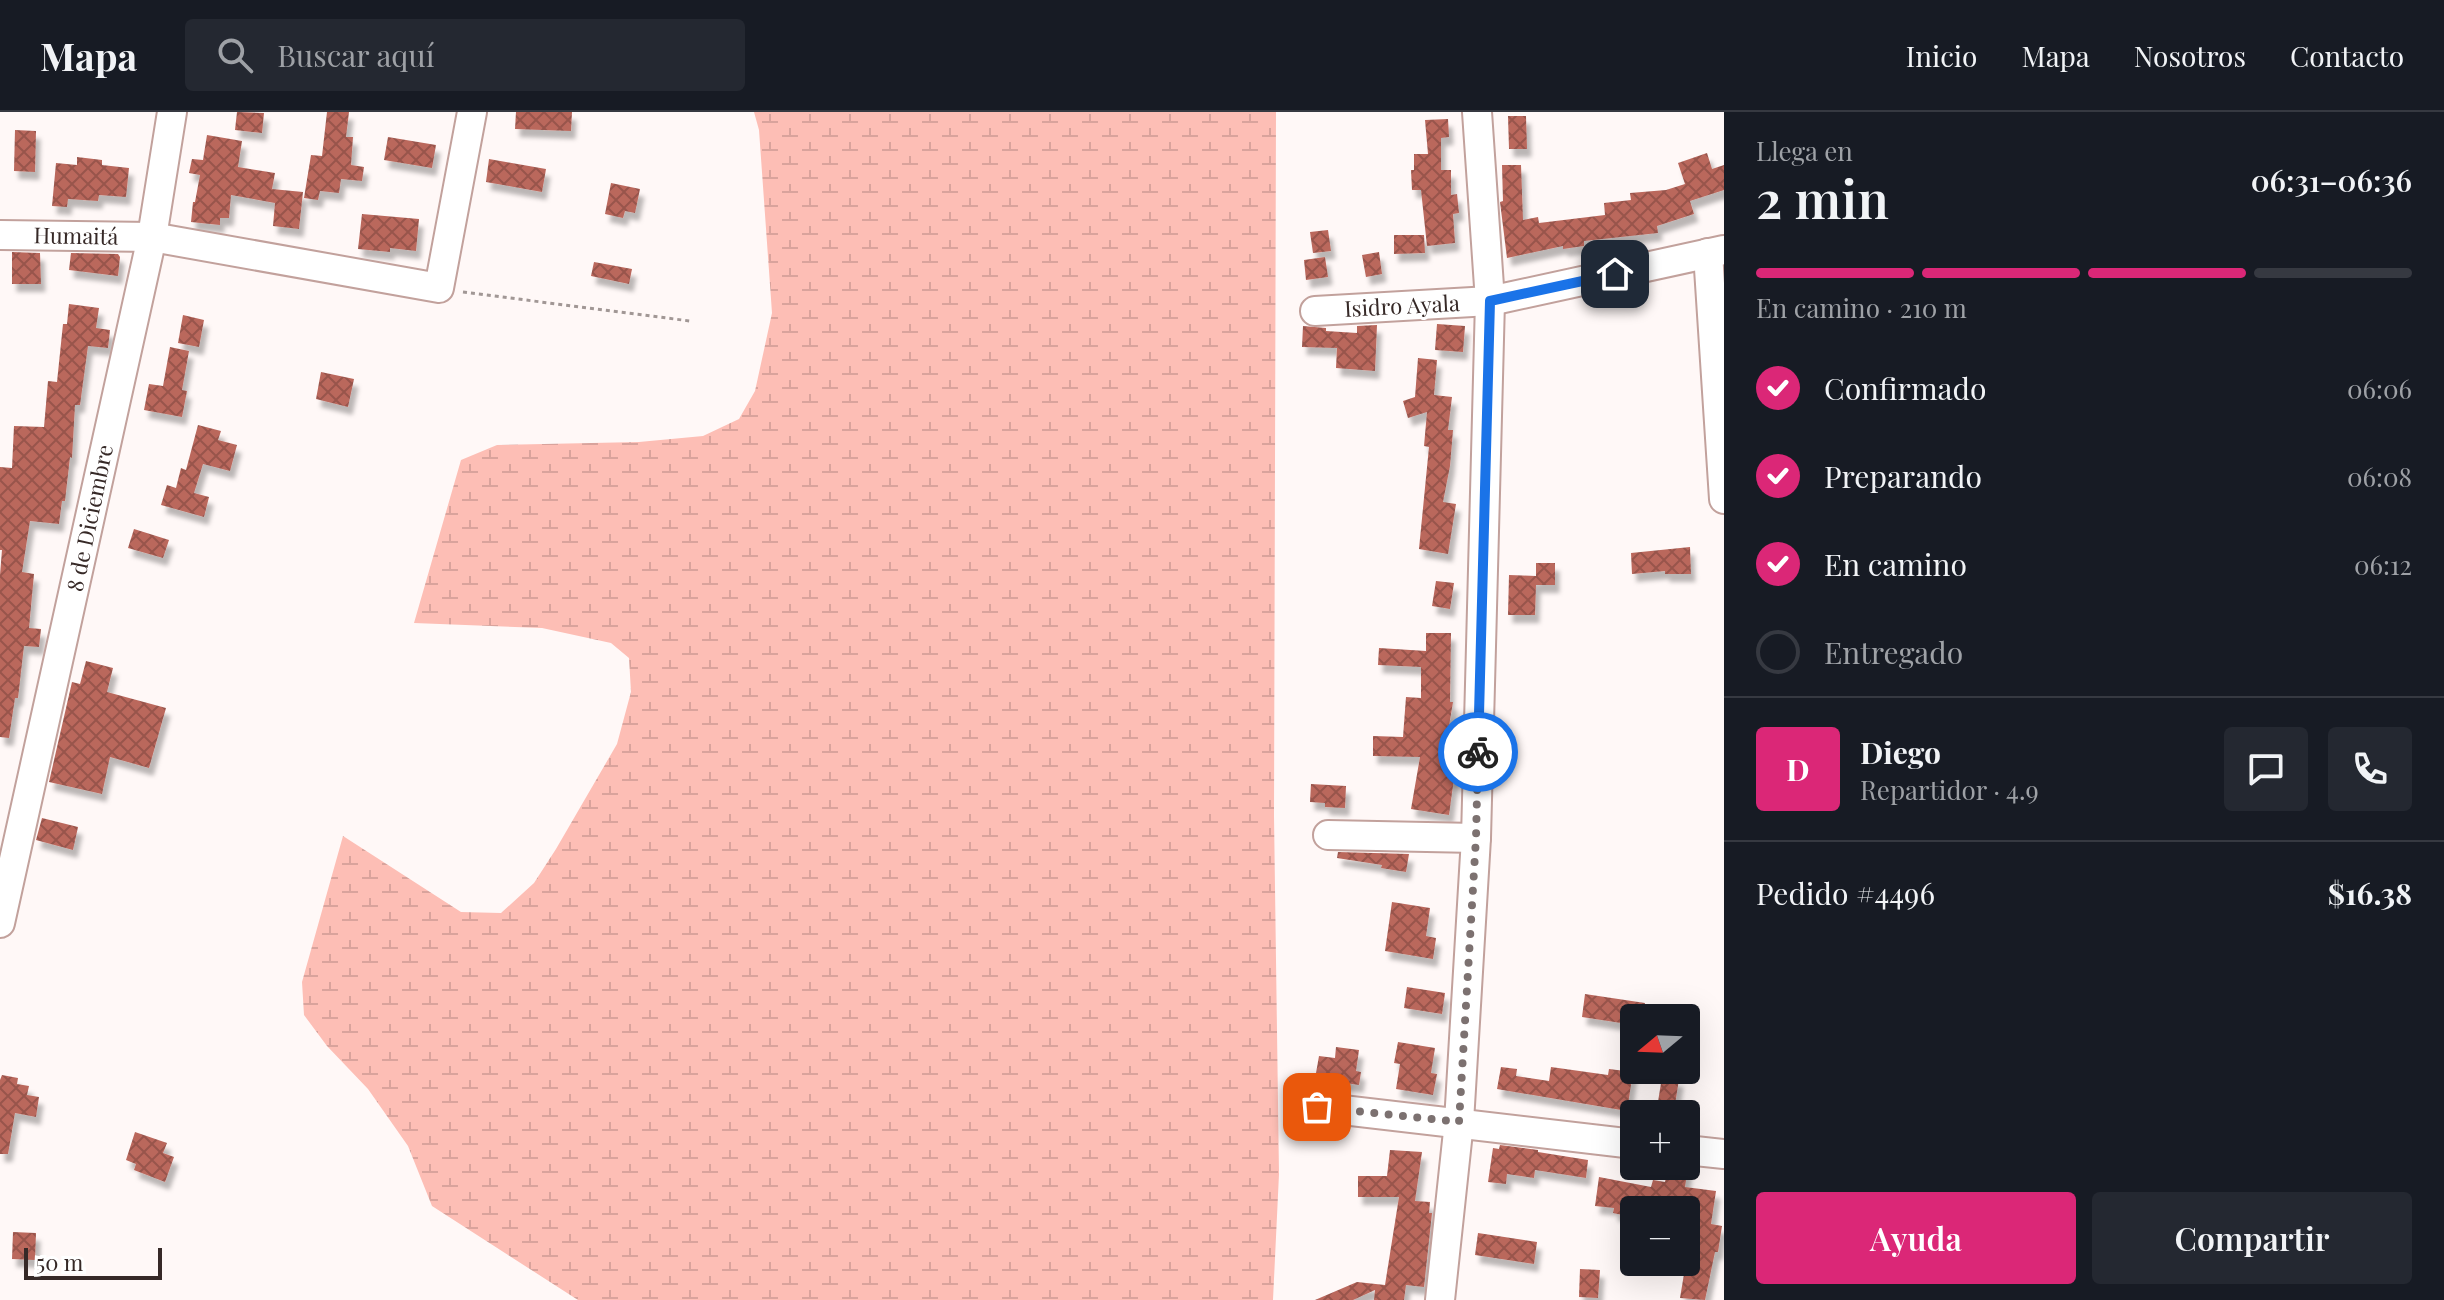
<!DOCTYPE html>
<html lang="es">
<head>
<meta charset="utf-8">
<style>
	:root { --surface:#171b24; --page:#242831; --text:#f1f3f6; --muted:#9ea1a6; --line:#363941; --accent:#db2777 }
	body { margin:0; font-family:"Playfair Display",serif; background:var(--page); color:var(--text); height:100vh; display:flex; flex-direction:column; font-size:30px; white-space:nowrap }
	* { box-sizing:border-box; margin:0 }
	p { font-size:26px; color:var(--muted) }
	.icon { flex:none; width:44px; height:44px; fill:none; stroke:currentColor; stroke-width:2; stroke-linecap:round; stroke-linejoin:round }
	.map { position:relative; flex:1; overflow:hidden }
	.side { display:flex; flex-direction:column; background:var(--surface); width:720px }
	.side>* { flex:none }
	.needle { width:52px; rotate:251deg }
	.controls { position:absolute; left:1620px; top:892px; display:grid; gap:16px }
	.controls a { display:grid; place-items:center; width:80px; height:80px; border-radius:8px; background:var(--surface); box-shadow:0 8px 32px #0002; font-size:40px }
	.scale { position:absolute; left:24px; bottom:20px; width:138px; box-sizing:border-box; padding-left:8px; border:4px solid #362927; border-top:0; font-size:22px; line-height:28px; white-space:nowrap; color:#362927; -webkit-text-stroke:6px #fff; paint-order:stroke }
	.pin { position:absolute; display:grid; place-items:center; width:68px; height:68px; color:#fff; margin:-34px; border-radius:16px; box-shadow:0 4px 12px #0006 }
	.courier { position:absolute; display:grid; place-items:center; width:80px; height:80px; margin:-40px; border:6px solid #1a73e8; border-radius:50%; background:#fff; color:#222; box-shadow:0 2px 10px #0007 }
	.head em { font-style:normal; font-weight:600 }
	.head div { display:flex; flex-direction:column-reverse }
	.head { display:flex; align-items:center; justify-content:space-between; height:136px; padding:0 32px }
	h1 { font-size:52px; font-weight:600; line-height:60px }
	.bar { display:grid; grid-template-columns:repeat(4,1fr); gap:12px 8px; align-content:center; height:96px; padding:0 32px }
	.bar i { height:10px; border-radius:6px; background:var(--line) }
	.bar .on { background:var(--accent) }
	.bar p { grid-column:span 4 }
	.line { display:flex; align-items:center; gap:20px; padding:0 32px; border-top:2px solid var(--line) }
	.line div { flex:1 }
	.round { display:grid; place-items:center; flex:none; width:84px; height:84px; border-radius:8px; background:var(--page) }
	ol { padding:0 32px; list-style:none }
	li { display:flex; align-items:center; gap:24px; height:88px }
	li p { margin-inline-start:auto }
	li .icon { padding:8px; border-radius:50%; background:var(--accent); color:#fff; stroke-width:4 }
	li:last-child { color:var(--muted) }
	li i { width:44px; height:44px; border:4px solid var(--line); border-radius:50% }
	.action { display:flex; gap:16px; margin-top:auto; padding:16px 32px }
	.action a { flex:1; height:92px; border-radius:8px; background:var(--accent); color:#fff; font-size:32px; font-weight:600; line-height:92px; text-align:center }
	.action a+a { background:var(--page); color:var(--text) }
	header { display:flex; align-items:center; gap:48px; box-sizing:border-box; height:112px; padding:0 40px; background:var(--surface); border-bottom:2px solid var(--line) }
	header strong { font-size:38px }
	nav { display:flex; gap:44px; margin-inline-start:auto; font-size:28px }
	.search { width:560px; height:72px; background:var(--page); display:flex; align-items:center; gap:20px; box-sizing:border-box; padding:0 28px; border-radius:8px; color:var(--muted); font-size:30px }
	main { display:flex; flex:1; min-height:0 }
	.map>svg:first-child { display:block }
	.wetland { fill:url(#wetland-marsh) }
	.building { fill:url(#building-cross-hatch); filter:url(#shadow) }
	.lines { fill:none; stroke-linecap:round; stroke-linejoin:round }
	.minor-casing { stroke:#c2a19c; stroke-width:32 }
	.path { stroke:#a19795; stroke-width:3; stroke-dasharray:4 4; stroke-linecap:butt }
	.minor { stroke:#fff; stroke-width:28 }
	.done { stroke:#7c7170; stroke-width:8; stroke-dasharray:0 14.4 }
	.route { stroke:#1a73e8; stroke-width:10 }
	.labels { text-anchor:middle; stroke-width:6; stroke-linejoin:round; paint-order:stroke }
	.street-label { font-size:22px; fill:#362927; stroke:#fff }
</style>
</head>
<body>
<header>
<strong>Mapa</strong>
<div class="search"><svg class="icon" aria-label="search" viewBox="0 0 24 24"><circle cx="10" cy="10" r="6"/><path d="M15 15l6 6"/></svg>Buscar aquí</div>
<nav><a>Inicio</a><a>Mapa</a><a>Nosotros</a><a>Contacto</a></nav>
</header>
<main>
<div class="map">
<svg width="1724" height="1188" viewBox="0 0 1724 1188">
	<defs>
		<pattern id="wetland-marsh" width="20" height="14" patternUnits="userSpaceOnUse" patternTransform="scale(2)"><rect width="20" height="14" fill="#fdbeb5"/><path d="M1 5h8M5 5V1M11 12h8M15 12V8" fill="none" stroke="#d9a39c"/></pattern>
		<pattern id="building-cross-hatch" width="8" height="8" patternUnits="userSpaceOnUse" patternTransform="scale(2)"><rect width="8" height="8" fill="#ba675c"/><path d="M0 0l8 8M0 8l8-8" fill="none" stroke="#98554c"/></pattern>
		<filter id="shadow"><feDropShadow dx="4.5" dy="8" stdDeviation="2" flood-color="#0004"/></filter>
	</defs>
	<rect width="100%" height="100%" fill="#fff8f7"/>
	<!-- wetland -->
	<path class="wetland" d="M 754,0 L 1276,0 L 1274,704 L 1279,1062 L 1273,1188 L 578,1188 L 432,1094 L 408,1034 L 368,977 L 327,934 L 304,903 L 302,870 L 343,724 L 461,800 L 501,801 L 534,771 L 556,737 L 617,632 L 631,580 L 629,546 L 611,531 L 542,516 L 414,511 L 461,348 L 497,333 L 639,330 L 703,324 L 739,307 L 755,279 L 772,201 L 759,18 Z"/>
	<!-- building -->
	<g class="building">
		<path d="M 237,0 L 264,1 L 262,21 L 235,18 Z"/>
		<path d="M 327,0 L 349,0 L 346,25 L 353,25 L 351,53 L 364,55 L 362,69 L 341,67 L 339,81 L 320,79 L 318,88 L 304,86 L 311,43 L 322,44 Z"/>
		<path d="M 516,0 L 572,0 L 571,19 L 515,17 Z"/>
		<path d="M 1508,4 L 1526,4 L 1527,37 L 1509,37 Z"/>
		<path d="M 1448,7 L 1449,25 L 1441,26 L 1441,58 L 1451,58 L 1451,83 L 1457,82 L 1459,101 L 1453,102 L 1455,131 L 1427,134 L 1421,78 L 1412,78 L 1411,58 L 1414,58 L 1414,42 L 1428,42 L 1425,8 Z"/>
		<path d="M 15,18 L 36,19 L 35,60 L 14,59 Z"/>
		<path d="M 207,23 L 242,29 L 238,55 L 275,61 L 272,77 L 303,80 L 299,117 L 273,114 L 275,91 L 231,83 L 229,106 L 220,106 L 220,113 L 191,110 L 193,90 L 195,90 L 200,63 L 189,61 L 192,47 L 203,48 Z"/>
		<path d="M 388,25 L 436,33 L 432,56 L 384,48 Z"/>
		<path d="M 1707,41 L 1712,57 L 1724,53 L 1724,78 L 1690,89 L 1694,102 L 1657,114 L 1658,121 L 1584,129 L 1584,134 L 1563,137 L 1563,134 L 1507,146 L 1500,90 L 1503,89 L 1502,53 L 1521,53 L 1523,108 L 1538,105 L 1539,111 L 1605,103 L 1604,91 L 1631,88 L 1630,81 L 1666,78 L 1685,72 L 1678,51 Z"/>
		<path d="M 77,45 L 102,48 L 102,53 L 129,56 L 126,85 L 99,83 L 98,89 L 68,87 L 67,95 L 52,94 L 56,51 L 77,53 Z"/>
		<path d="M 489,47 L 546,57 L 542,80 L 486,70 Z"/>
		<path d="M 611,71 L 640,77 L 635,101 L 625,99 L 623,106 L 605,102 Z"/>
		<path d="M 362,102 L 419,107 L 416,139 L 390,136 L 390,140 L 358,137 Z"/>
		<path d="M 1328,118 L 1331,139 L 1313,141 L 1310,120 Z"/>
		<path d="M 1394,123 L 1424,123 L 1425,141 L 1394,142 Z"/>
		<path d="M 12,140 L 40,141 L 41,172 L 12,172 Z"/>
		<path d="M 1379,140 L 1382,162 L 1366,165 L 1362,143 Z"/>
		<path d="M 71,141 L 118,142 L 120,145 L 118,164 L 69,158 Z"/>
		<path d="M 1325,145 L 1328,165 L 1306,168 L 1304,148 Z"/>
		<path d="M 594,150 L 632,157 L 629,172 L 591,164 Z"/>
		<path d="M 69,192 L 99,196 L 96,216 L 110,218 L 108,236 L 88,234 L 80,293 L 75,293 L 72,346 L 70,345 L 65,389 L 62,389 L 59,412 L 30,409 L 22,460 L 34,462 L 29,516 L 41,517 L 39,535 L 24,534 L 18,586 L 15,586 L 9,626 L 0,625 L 0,463 L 2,438 L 0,438 L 0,355 L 12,356 L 14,314 L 44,315 L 48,269 L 57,270 L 63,212 L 67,212 Z"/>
		<path d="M 183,203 L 204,208 L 199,235 L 178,231 Z"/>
		<path d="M 1437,212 L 1465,214 L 1463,240 L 1435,238 Z"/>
		<path d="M 1377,213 L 1375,259 L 1336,256 L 1337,236 L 1302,235 L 1303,214 L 1326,216 L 1326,219 L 1357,221 L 1357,214 Z"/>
		<path d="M 170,235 L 189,239 L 182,278 L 187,279 L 182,305 L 144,298 L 149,272 L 163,274 Z"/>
		<path d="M 1418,246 L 1437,248 L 1434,283 L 1452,285 L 1448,318 L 1453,318 L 1450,354 L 1443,390 L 1456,392 L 1448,442 L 1419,437 L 1429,335 L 1424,334 L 1427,300 L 1408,306 L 1403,289 L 1415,285 Z"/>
		<path d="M 321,260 L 354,267 L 348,295 L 316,287 Z"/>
		<path d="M 198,313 L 221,319 L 218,328 L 237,333 L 230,359 L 203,352 L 194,381 L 209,385 L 204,405 L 161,393 L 167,373 L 176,376 L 181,356 L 186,358 Z"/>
		<path d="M 134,417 L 169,428 L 163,446 L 128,436 Z"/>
		<path d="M 1690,435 L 1691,462 L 1665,462 L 1665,459 L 1632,462 L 1631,441 Z"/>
		<path d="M 1536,451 L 1555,451 L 1555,473 L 1536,473 L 1535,503 L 1508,503 L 1509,463 L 1536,464 Z"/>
		<path d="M 1436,469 L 1454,471 L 1450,497 L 1432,494 Z"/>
		<path d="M 1426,521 L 1451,521 L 1450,590 L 1453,590 L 1447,626 L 1456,626 L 1455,659 L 1449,703 L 1411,697 L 1420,645 L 1373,644 L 1373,624 L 1403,625 L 1406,585 L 1421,586 L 1421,555 L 1378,553 L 1379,536 L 1426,539 Z"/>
		<path d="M 86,549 L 113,556 L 107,580 L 166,596 L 149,656 L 110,645 L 102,682 L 49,670 L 72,570 L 80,572 Z"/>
		<path d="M 1311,672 L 1346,674 L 1345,696 L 1325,695 L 1325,691 L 1310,690 Z"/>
		<path d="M 42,706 L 78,715 L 73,738 L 36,728 Z"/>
		<path d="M 1338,740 L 1409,742 L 1406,760 L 1381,756 L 1382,753 L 1337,746 Z"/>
		<path d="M 1392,790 L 1430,796 L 1426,824 L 1436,826 L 1433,847 L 1385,839 Z"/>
		<path d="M 1407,875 L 1445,881 L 1442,902 L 1404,896 Z"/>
		<path d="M 1585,882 L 1645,891 L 1642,906 L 1634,906 L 1634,913 L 1582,905 Z"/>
		<path d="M 1398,930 L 1435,936 L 1431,961 L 1437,962 L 1433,983 L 1396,977 L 1400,952 L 1394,951 Z"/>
		<path d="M 1336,935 L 1359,938 L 1356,959 L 1361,960 L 1359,973 L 1331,969 L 1332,964 L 1316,961 L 1319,944 L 1335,946 Z"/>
		<path d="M 1501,955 L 1517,957 L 1516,964 L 1549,969 L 1551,955 L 1608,963 L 1609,957 L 1633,960 L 1627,999 L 1497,977 Z"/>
		<path d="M 2,963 L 18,966 L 17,972 L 29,974 L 27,983 L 39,985 L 36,1005 L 15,1001 L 8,1042 L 0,1042 L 0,968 Z"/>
		<path d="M 1662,965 L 1679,967 L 1674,999 L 1657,996 Z"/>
		<path d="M 135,1020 L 167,1031 L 163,1041 L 174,1045 L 165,1070 L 134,1058 L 136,1052 L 126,1048 Z"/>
		<path d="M 1500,1033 L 1538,1038 L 1538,1040 L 1588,1048 L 1586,1066 L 1535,1058 L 1534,1066 L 1507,1062 L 1506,1072 L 1488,1070 L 1493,1036 L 1499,1037 Z"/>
		<path d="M 1390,1038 L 1422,1040 L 1415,1089 L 1430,1090 L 1429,1101 L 1432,1101 L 1424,1175 L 1406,1173 L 1404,1188 L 1374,1188 L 1375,1178 L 1353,1188 L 1315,1188 L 1357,1170 L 1385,1173 L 1399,1085 L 1358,1085 L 1358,1064 L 1387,1064 Z"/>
		<path d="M 1668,1054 L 1688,1055 L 1685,1075 L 1716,1079 L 1711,1112 L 1722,1114 L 1718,1140 L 1715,1140 L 1705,1188 L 1680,1186 L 1686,1150 L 1686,1098 L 1660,1098 L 1629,1093 L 1627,1104 L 1613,1101 L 1614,1096 L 1595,1094 L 1599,1065 L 1651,1075 L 1653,1068 L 1665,1070 Z"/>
		<path d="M 13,1120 L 36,1121 L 35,1148 L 12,1147 Z"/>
		<path d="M 1478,1121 L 1537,1130 L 1534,1152 L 1475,1143 Z"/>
		<path d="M 1580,1157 L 1600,1158 L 1598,1186 L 1579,1185 Z"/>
	</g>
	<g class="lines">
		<defs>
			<g id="minor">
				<path d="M 0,123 L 152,125 L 439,176 L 472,0"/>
				<path d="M 1708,141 L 1724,387"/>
				<path d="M 1315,199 L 1490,189 L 1724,138"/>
				<path d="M 1328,723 L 1476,726"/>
				<path d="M 0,811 L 152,125 L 172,0"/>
				<path d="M 1317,995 L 1634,1032"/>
				<path d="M 1686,1038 L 1724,1042"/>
				<path d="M 1440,1188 L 1459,1010 L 1476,726 L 1490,189 L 1477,0"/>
			</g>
		</defs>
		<!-- minor casing -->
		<use href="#minor" class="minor-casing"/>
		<!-- path -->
		<path class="path" d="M 463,180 L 690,209"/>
		<!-- minor -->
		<use href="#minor" class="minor"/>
	</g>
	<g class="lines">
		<!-- done -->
		<path class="done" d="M 1317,995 L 1459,1010 L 1476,726 L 1478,640"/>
		<!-- route -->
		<path class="route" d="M 1478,640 L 1490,189 L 1615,162"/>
	</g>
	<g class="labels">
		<!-- street labels -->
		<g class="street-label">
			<text transform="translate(76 124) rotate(1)" y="8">Humaitá</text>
			<text transform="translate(1402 194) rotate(-3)" y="8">Isidro Ayala</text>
			<text transform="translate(90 406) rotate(-78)" y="8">8 de Diciembre</text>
		</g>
	</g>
</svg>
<div class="controls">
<a><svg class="needle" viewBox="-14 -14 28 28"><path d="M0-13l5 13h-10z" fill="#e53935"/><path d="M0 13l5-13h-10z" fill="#9ea1a6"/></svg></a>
<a>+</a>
<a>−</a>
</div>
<div class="scale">50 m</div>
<div class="pin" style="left:1317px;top:995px;background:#ea580c"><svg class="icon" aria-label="bag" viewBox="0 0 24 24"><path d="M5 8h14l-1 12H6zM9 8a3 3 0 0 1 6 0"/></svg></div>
<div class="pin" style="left:1615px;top:162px;background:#1f2937"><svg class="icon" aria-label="home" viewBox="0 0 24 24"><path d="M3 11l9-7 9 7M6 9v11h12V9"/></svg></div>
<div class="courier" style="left:1478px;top:640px"><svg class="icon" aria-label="bike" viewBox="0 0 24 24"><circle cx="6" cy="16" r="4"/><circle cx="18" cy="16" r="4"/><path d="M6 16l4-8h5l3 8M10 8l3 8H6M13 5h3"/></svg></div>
</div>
<section class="side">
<div class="head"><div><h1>2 min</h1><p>Llega en</p></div><em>06:31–06:36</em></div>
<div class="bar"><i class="on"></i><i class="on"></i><i class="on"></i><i></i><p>En camino · 210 m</p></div>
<ol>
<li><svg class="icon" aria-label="check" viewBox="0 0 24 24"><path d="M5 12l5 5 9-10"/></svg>Confirmado<p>06:06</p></li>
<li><svg class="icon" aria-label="check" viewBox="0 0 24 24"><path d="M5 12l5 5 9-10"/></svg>Preparando<p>06:08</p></li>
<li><svg class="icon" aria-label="check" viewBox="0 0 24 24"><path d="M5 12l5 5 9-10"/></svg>En camino<p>06:12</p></li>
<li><i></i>Entregado</li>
</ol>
<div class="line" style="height:144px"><b class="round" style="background:var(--accent);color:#fff">D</b><div><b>Diego</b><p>Repartidor · 4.9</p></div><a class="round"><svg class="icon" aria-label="chat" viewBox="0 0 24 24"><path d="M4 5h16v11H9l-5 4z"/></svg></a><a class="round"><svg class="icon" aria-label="phone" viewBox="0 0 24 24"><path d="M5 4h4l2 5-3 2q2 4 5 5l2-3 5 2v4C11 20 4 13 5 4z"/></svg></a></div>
<div class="line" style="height:104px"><div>Pedido #4496</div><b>$16.38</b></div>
<div class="action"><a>Ayuda</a><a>Compartir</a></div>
</section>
</main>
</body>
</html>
